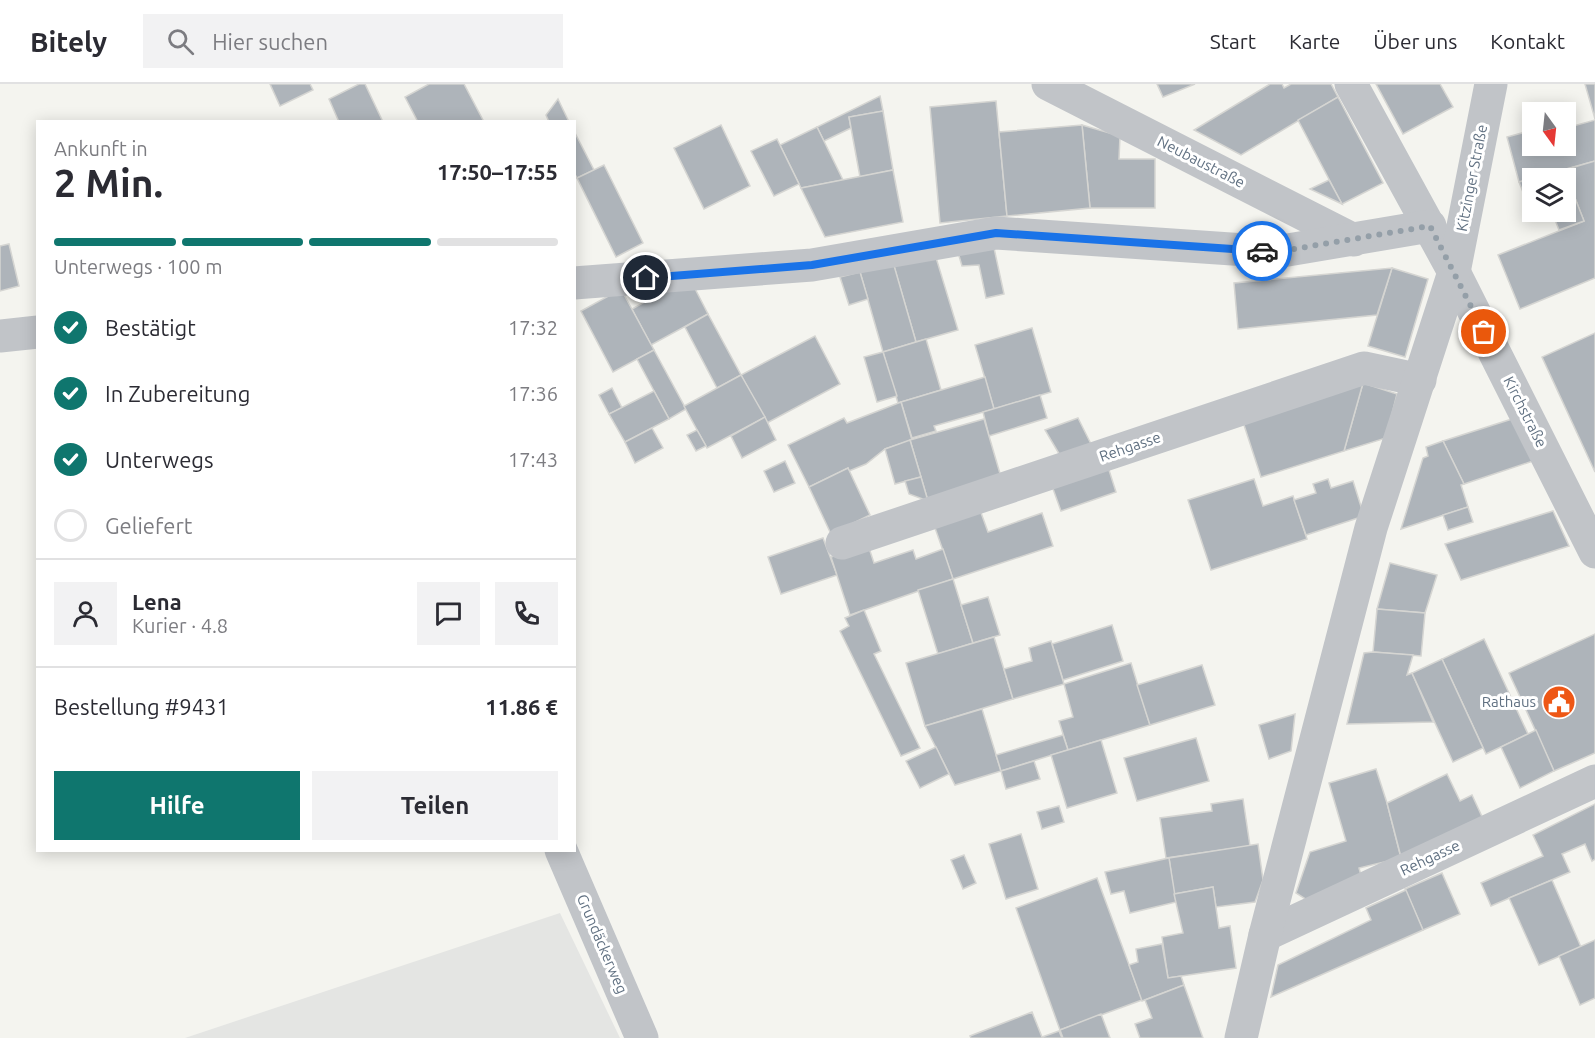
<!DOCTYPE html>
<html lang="de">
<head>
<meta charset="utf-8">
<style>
	:root { --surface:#fff; --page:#f2f2f3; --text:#2b2b33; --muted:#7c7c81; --line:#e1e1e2; --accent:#0f766e }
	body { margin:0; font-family:Ubuntu,sans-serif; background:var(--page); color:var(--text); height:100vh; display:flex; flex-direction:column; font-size:22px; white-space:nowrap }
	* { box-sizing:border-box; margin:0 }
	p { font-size:20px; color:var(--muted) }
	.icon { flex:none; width:33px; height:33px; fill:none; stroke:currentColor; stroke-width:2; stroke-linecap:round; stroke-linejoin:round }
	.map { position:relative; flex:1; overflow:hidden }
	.panel { position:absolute; left:36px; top:36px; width:540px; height:732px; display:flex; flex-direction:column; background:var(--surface); border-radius:0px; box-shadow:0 3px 15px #0003 }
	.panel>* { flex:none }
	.needle { width:39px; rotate:165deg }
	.buttons { position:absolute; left:1522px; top:18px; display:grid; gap:12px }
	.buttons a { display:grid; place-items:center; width:54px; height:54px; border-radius:0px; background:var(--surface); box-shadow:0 3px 15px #0003; font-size:30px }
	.pin { position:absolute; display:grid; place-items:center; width:51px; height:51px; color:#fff; margin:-26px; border:3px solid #fff; border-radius:50%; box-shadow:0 2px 6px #0007 }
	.courier { position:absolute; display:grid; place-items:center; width:60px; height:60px; margin:-30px; border:4px solid #1a73e8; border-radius:50%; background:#fff; color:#222; box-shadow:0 2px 8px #0007 }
	.headline em { font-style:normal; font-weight:700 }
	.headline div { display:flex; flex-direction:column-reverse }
	.headline { display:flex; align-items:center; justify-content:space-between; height:102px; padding:0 18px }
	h1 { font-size:39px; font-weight:700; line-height:45px }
	.bar { display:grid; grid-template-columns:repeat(4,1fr); gap:9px 6px; align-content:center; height:72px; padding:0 18px }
	.bar i { height:8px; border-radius:4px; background:var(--line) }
	.bar .current { background:var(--accent) }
	.bar p { grid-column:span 4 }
	.line { display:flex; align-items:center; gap:15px; padding:0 18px; border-top:2px solid var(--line) }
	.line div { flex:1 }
	.round { display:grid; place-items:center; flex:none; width:63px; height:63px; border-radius:0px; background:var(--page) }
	ol { padding:0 18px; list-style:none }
	li { display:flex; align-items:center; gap:18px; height:66px }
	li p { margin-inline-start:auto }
	li .icon { padding:6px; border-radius:50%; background:var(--accent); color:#fff; stroke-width:4 }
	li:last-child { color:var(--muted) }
	li i { width:33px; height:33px; border:3px solid var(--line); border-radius:50% }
	.primary-button { display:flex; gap:12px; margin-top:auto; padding:12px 18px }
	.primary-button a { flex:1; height:69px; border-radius:0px; background:var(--accent); color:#fff; font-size:24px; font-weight:700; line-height:69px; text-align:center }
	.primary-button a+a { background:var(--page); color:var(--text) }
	header { display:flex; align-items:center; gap:36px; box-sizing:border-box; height:84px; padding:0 30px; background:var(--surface); border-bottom:2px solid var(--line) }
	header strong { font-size:28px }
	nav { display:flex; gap:33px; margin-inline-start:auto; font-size:21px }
	.search { width:420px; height:54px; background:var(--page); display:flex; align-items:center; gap:15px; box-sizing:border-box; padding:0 21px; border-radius:0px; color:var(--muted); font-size:22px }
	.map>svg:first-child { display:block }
	.built { fill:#e4e5e3 }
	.building { fill:#aeb4ba; stroke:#d5d5d2; stroke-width:1.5 }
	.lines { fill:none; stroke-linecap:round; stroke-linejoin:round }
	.minor { stroke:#c1c4c8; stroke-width:33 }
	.done { stroke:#949fa8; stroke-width:6; stroke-dasharray:0 10.8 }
	.route { stroke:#1a73e8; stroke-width:8 }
	.labels { text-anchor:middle; stroke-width:6; stroke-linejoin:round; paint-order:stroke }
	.street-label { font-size:15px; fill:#617182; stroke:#fff }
	.poi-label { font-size:15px; fill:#617182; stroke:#fff; text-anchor:end }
</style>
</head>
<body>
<header>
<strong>Bitely</strong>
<div class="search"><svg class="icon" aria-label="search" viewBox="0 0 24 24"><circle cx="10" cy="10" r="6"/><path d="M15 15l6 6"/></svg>Hier suchen</div>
<nav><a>Start</a><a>Karte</a><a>Über uns</a><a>Kontakt</a></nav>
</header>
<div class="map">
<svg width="1595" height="954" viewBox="0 0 1595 954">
	<rect width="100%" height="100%" fill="#f4f4ef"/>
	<!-- built -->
	<path class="built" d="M 560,829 L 620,954 L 185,954 Z"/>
	<!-- building -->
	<g class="building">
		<path d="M 270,0 L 310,0 L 313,6 L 280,22 Z"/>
		<path d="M 359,0 L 365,0 L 383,38 L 339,38 L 329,15 Z"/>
		<path d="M 429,0 L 464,0 L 484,38 L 418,38 L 405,13 Z"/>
		<path d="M 1157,0 L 1195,0 L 1163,13 Z"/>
		<path d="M 1270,0 L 1282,0 L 1284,4 L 1291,0 L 1331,0 L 1338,13 L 1241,71 L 1194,46 Z"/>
		<path d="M 1376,0 L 1440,0 L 1453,23 L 1403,50 Z"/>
		<path d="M 1585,0 L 1595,0 L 1595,35 Z"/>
		<path d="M 880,12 L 883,27 L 849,33 L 851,44 L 824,57 L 817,43 Z"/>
		<path d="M 1338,13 L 1383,99 L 1342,120 L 1298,36 Z"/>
		<path d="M 558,15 L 569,38 L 549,38 L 546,31 Z"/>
		<path d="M 996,17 L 1007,132 L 940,139 L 930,23 Z"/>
		<path d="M 883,27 L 893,86 L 860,93 L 849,33 Z"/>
		<path d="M 1595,36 L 1595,77 L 1519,98 L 1507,53 L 1533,46 L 1533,62 L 1566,62 L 1566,44 Z"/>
		<path d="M 721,41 L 750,102 L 704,125 L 674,64 Z"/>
		<path d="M 1082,41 L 1120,52 L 1119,75 L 1155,75 L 1155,124 L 1090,124 Z"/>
		<path d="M 1082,41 L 1090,124 L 1007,132 L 999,48 Z"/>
		<path d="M 817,43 L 843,96 L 801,104 L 780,61 Z"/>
		<path d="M 574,47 L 594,86 L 577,94 L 574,89 Z"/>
		<path d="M 777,55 L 799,100 L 774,112 L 751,67 Z"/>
		<path d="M 1595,77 L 1595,194 L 1520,225 L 1498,171 L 1584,137 L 1564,86 Z"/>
		<path d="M 604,81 L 643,159 L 616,173 L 577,94 Z"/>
		<path d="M 893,86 L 903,138 L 825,153 L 801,104 Z"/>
		<path d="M 1564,86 L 1584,137 L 1559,146 L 1552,128 L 1566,128 L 1566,94 L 1539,94 L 1539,93 Z"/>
		<path d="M 1539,93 L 1539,94 L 1533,94 L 1533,116 L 1527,118 L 1519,98 Z"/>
		<path d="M 1329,96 L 1342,120 L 1310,105 Z"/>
		<path d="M 9,160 L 19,202 L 0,207 L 0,162 Z"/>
		<path d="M 994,164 L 1004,210 L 986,214 L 979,181 L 962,182 L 957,165 Z"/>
		<path d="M 934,167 L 958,246 L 916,258 L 893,179 Z"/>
		<path d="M 893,178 L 916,258 L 883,268 L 860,188 Z"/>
		<path d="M 1392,184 L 1428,195 L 1405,273 L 1368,262 Z"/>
		<path d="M 1392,184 L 1377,231 L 1238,245 L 1234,199 Z"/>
		<path d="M 860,188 L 868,215 L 849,221 L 840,193 Z"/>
		<path d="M 689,193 L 708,230 L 651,261 L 632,225 Z"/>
		<path d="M 621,205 L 654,266 L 613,288 L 581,227 Z"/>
		<path d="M 708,230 L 741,291 L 717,304 L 685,243 Z"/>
		<path d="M 1032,244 L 1051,308 L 994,325 L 975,261 Z"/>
		<path d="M 1595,249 L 1595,388 L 1542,273 Z"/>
		<path d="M 815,252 L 840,300 L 767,339 L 741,291 Z"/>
		<path d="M 926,255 L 941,306 L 898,319 L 883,268 Z"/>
		<path d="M 654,266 L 686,325 L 669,335 L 637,275 Z"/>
		<path d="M 883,268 L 897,312 L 877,318 L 864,273 Z"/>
		<path d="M 741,291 L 765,333 L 707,364 L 684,322 Z"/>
		<path d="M 985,293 L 994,325 L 934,342 L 936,347 L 912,354 L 901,318 Z"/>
		<path d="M 1363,299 L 1397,310 L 1386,354 L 1344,367 Z"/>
		<path d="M 1363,299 L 1344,367 L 1261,393 L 1243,338 Z"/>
		<path d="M 612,304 L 622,324 L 609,330 L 599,311 Z"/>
		<path d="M 654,307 L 669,335 L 625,358 L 609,330 Z"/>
		<path d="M 1040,311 L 1047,334 L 989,352 L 983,328 Z"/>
		<path d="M 901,318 L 912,356 L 885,365 L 866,380 L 849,387 L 848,384 L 809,403 L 788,361 L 844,334 L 847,339 Z"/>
		<path d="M 765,333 L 776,356 L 742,374 L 731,352 Z"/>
		<path d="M 1078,334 L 1092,362 L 1061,373 L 1045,346 Z"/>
		<path d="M 984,335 L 1001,393 L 928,417 L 910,356 Z"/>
		<path d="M 1512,335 L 1533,377 L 1464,400 L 1443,357 Z"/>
		<path d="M 652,344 L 663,364 L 635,379 L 625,358 Z"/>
		<path d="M 697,346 L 706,362 L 696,367 L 687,351 Z"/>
		<path d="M 910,356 L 921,393 L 895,400 L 885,365 Z"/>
		<path d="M 1443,357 L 1464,400 L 1461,401 L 1468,423 L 1401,445 L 1423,374 L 1428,372 L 1426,363 Z"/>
		<path d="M 785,377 L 795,399 L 774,408 L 764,387 Z"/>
		<path d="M 1108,383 L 1116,408 L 1061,427 L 1052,402 Z"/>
		<path d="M 848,384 L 870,431 L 831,450 L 809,403 Z"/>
		<path d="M 921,393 L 928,417 L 909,410 L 905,397 Z"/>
		<path d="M 1254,395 L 1263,422 L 1293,412 L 1307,455 L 1211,486 L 1188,416 Z"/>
		<path d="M 1328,395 L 1331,404 L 1353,397 L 1364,432 L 1306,451 L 1294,416 L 1316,409 L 1313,400 Z"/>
		<path d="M 1468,423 L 1473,438 L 1448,446 L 1443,431 Z"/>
		<path d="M 980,426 L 988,448 L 1042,429 L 1053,462 L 953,495 L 934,441 Z"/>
		<path d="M 1553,427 L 1569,462 L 1461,496 L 1445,460 Z"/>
		<path d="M 823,454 L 837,491 L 781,510 L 768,473 Z"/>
		<path d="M 868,461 L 874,479 L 913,466 L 916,475 L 943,465 L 953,495 L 850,531 L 831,473 Z"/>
		<path d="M 1390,479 L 1437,491 L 1425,529 L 1377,525 Z"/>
		<path d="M 953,495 L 973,559 L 938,570 L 918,506 Z"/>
		<path d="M 988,513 L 1000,551 L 973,559 L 961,521 Z"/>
		<path d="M 1377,525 L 1425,529 L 1421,572 L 1373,568 Z"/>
		<path d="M 864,526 L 881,567 L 874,570 L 920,664 L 901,672 L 840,547 L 849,542 L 845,534 Z"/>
		<path d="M 1112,541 L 1123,577 L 1063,596 L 1052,560 Z"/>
		<path d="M 1595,550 L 1595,669 L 1554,687 L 1509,589 Z"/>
		<path d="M 994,553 L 1013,615 L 925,642 L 906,579 Z"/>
		<path d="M 1484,555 L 1528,650 L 1486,670 L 1442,575 Z"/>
		<path d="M 1051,557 L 1064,600 L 1013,615 L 1004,585 L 1032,577 L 1029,564 Z"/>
		<path d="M 1373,568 L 1413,571 L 1407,591 L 1412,589 L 1433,638 L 1347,640 L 1364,569 Z"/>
		<path d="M 1442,575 L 1483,664 L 1453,678 L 1412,589 Z"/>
		<path d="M 1131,579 L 1150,641 L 1068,666 L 1059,637 L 1073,633 L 1064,600 Z"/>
		<path d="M 1202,581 L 1215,621 L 1150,641 L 1137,601 Z"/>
		<path d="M 982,625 L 1001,687 L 955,701 L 925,642 Z"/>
		<path d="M 1295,630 L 1291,667 L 1269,675 L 1259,641 Z"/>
		<path d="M 1536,646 L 1554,687 L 1520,704 L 1501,663 Z"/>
		<path d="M 1063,651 L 1068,666 L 1001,687 L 996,671 Z"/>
		<path d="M 1196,654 L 1209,697 L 1137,717 L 1124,674 Z"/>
		<path d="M 1101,656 L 1117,709 L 1067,724 L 1051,671 Z"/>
		<path d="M 936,663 L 949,690 L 920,704 L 906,677 Z"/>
		<path d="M 1034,677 L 1040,695 L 1006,705 L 1001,687 Z"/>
		<path d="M 1376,685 L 1387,719 L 1401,774 L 1359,784 L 1362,795 L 1310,818 L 1296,809 L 1310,768 L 1346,757 L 1329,699 Z"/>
		<path d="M 1447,690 L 1460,717 L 1472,711 L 1484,737 L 1402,777 L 1387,719 Z"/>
		<path d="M 1243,715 L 1250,762 L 1166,774 L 1160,734 L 1212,727 L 1211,720 Z"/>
		<path d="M 1595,720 L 1595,775 L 1592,777 L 1585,760 L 1562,770 L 1570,788 L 1491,822 L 1481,799 L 1543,772 L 1533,751 Z"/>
		<path d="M 1059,722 L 1064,738 L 1042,745 L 1037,728 Z"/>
		<path d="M 1021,750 L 1038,805 L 1006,815 L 989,760 Z"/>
		<path d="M 1258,760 L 1263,796 L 1255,818 L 1216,823 L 1213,803 L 1174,810 L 1169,774 Z"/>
		<path d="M 964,771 L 976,799 L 963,805 L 951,776 Z"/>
		<path d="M 1169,774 L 1176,818 L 1130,829 L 1124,807 L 1111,810 L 1105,788 Z"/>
		<path d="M 1442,789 L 1460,830 L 1423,846 L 1405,805 Z"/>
		<path d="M 1097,794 L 1142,916 L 1060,946 L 1016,824 Z"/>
		<path d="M 1552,796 L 1581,863 L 1539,881 L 1509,814 Z"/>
		<path d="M 1213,803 L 1219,844 L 1230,842 L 1236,884 L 1168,894 L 1162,853 L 1183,849 L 1174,810 Z"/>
		<path d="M 1406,806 L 1423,846 L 1271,913 L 1278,881 L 1371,836 L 1366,824 Z"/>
		<path d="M 1595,856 L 1595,914 L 1580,921 L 1559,872 Z"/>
		<path d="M 1162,860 L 1168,894 L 1181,892 L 1184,901 L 1142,917 L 1129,881 L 1138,878 L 1136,865 Z"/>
		<path d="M 1184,901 L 1203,954 L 1140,954 L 1135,940 L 1152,934 L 1145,916 Z"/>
		<path d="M 1032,928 L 1042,953 L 1059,947 L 1062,954 L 971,954 L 970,952 Z"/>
		<path d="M 1101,930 L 1110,954 L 1063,954 L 1060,946 Z"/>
	</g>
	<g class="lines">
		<!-- minor -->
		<g class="minor">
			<path d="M 1048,0 L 1354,156"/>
			<path d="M 1351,0 L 1454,188 L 1595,468"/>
			<path d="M 574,199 L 812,181 L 996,149 L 1276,168 L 1430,142"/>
			<path d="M 0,252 L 38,248"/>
			<path d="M 842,459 L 1364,284 L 1420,296"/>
			<path d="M 561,766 L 642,954"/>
			<path d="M 1265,851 L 1595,697"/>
			<path d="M 1241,954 L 1265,851 L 1371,444 L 1454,188 L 1491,0"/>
		</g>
	</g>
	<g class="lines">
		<!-- done -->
		<path class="done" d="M 1262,167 L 1276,168 L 1430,142 L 1484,248"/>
		<!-- route -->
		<path class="route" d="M 646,194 L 812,181 L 996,149 L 1262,167"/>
	</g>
	<!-- icons -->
	<defs>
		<symbol id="civic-disc" viewBox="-11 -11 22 22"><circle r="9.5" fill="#ee5715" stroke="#fff"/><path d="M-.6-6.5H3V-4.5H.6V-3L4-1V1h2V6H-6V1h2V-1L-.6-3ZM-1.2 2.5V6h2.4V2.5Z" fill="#fff"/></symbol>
	</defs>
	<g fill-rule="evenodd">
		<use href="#civic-disc" x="1540" y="599" width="38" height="38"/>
	</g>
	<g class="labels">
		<!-- street labels -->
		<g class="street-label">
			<text transform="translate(1201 78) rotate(27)" y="5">Neubaustraße</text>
			<text transform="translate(1472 94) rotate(-79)" y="5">Kitzinger Straße</text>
			<text transform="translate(1525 328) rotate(63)" y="5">Kirchstraße</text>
			<text transform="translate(1130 363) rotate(-19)" y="5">Rehgasse</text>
			<text transform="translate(1430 774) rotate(-25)" y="5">Rehgasse</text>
			<text transform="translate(602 860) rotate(67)" y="5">Grundäckerweg</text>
		</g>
		<!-- poi labels -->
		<g class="poi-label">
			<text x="1536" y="623">Rathaus</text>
		</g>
	</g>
</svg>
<div class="buttons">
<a><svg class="needle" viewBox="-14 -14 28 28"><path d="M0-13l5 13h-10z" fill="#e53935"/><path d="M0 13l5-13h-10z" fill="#7c7c81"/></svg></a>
<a><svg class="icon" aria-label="layers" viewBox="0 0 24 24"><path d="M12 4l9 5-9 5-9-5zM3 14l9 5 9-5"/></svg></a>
</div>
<div class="pin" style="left:1484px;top:248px;background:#ea580c"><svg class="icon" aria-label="bag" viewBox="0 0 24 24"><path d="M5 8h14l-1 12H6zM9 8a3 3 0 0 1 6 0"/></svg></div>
<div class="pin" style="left:646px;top:194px;background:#1f2937"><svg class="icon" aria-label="home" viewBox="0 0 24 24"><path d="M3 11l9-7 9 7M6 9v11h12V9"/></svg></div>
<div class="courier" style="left:1262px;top:167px"><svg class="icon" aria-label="car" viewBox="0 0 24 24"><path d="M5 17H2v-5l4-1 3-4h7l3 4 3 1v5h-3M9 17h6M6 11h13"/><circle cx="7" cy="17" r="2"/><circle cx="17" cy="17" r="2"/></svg></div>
<section class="panel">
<div class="headline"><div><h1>2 Min.</h1><p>Ankunft in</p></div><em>17:50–17:55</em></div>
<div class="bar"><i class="current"></i><i class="current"></i><i class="current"></i><i></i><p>Unterwegs · 100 m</p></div>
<ol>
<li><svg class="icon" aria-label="check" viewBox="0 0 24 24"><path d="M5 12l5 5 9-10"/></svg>Bestätigt<p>17:32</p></li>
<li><svg class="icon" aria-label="check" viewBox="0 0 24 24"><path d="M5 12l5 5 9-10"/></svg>In Zubereitung<p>17:36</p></li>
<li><svg class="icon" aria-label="check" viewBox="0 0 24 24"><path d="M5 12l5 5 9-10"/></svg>Unterwegs<p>17:43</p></li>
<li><i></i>Geliefert</li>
</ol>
<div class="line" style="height:108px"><a class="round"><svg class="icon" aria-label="person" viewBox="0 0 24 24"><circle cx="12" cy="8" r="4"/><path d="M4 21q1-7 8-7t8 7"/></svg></a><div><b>Lena</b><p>Kurier · 4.8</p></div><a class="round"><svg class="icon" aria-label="chat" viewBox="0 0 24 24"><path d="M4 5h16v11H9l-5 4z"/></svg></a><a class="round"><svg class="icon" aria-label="phone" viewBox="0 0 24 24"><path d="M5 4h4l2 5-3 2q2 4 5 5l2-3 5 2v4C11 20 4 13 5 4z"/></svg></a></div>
<div class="line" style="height:78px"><div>Bestellung #9431</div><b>11.86 €</b></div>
<div class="primary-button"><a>Hilfe</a><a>Teilen</a></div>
</section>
</div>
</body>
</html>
